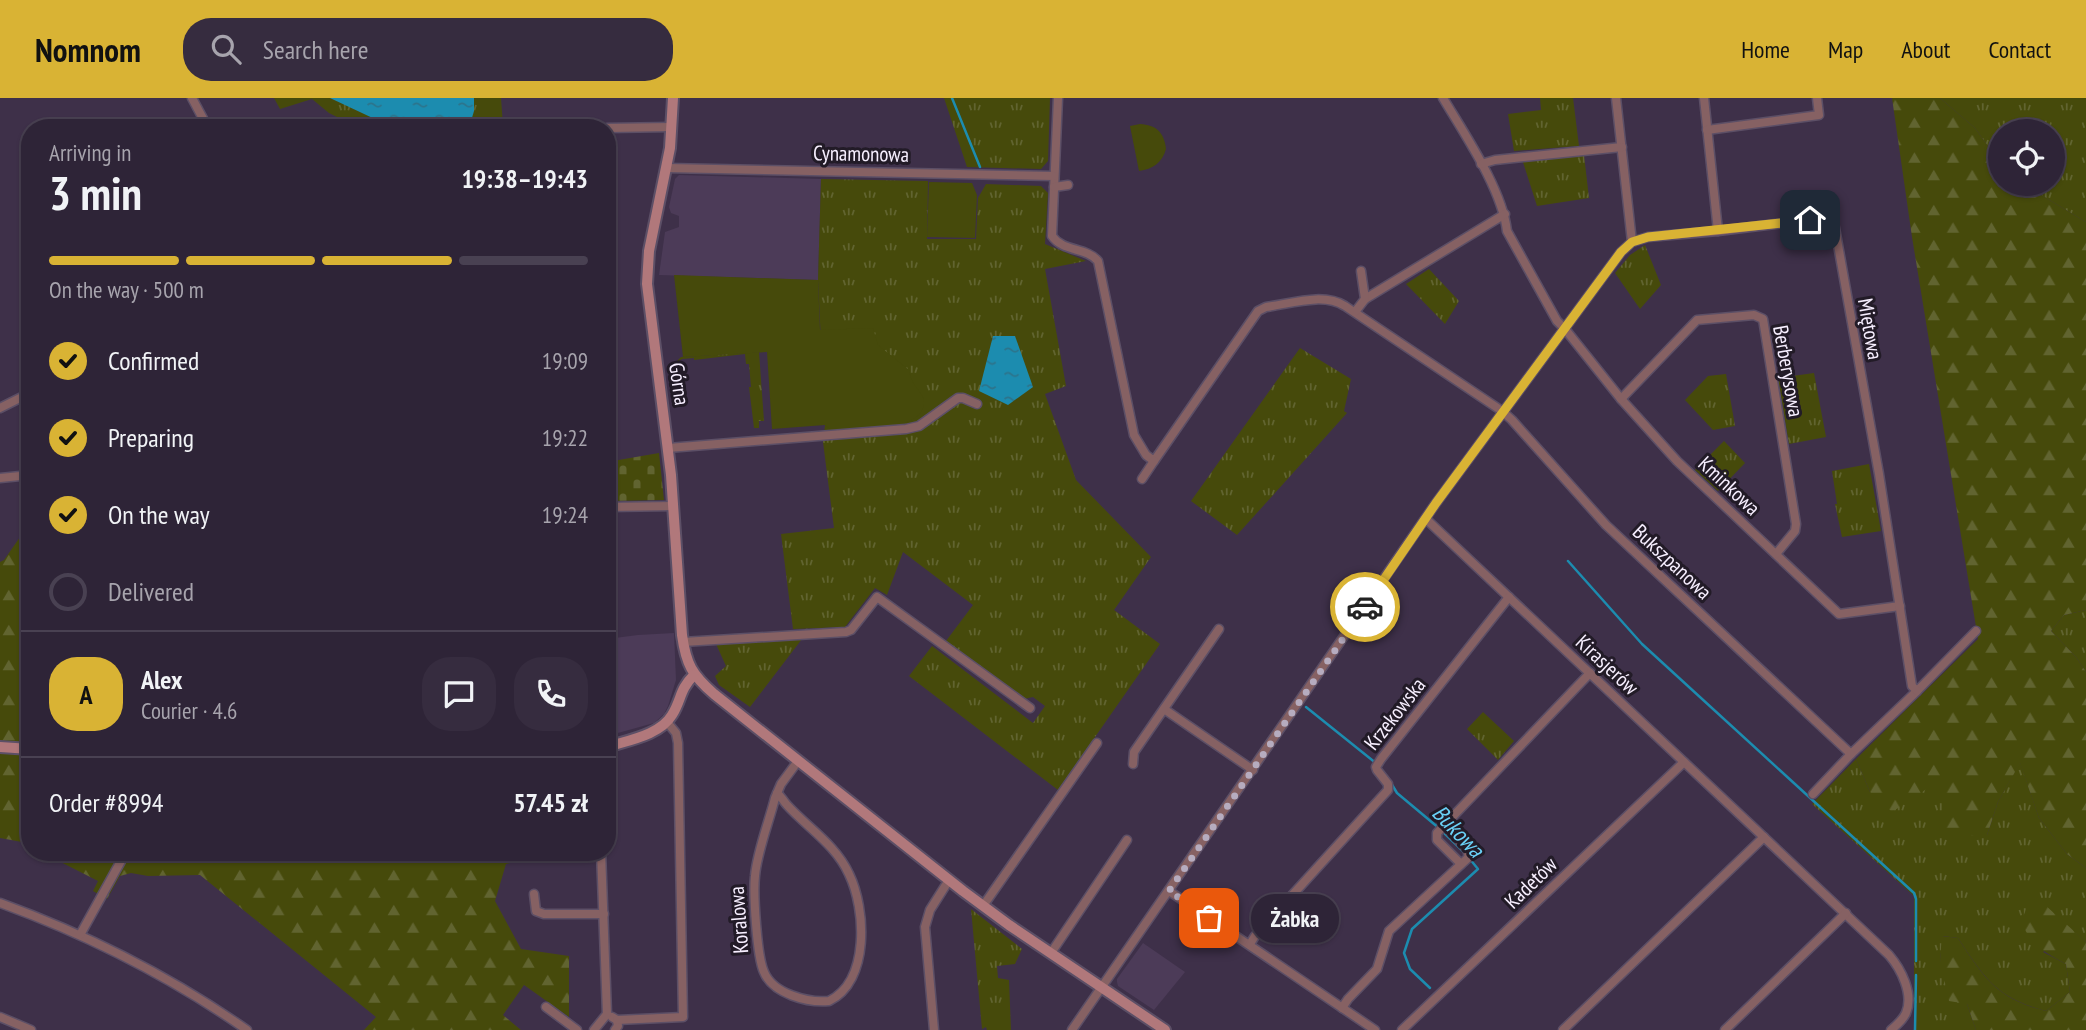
<!DOCTYPE html>
<html lang="en">
<head>
<meta charset="utf-8">
<style>
	:root { --surface:#2e2437; --page:#362c3f; --text:#f1f3f6; --muted:#a7a4ad; --line:#494152; --accent:#d9b334 }
	body { margin:0; font-family:"PT Sans Narrow",sans-serif; background:var(--page); color:var(--text); height:100vh; display:flex; flex-direction:column; font-size:26px; white-space:nowrap }
	* { box-sizing:border-box; margin:0 }
	p { font-size:23px; color:var(--muted) }
	.icon { flex:none; width:38px; height:38px; fill:none; stroke:currentColor; stroke-width:2; stroke-linecap:round; stroke-linejoin:round }
	.map { position:relative; flex:1; overflow:hidden }
	.panel { position:absolute; left:21px; top:21px; width:595px; height:742px; display:flex; flex-direction:column; background:var(--surface); border-radius:28px; box-shadow:0 2px 5px #0004,0 0 0 2px var(--line) }
	.panel>* { flex:none }
	.buttons { position:absolute; left:1988px; top:21px; display:grid; gap:14px }
	.buttons a { display:grid; place-items:center; width:77px; height:77px; border-radius:50%; background:var(--surface); box-shadow:0 2px 5px #0004,0 0 0 2px var(--line); font-size:35px }
	.pin { position:absolute; display:grid; place-items:center; width:60px; height:60px; color:#fff; margin:-30px; border-radius:14px; box-shadow:0 4px 10px #0006 }
	.courier { position:absolute; display:grid; place-items:center; width:70px; height:70px; margin:-35px; border:5px solid #d9b334; border-radius:50%; background:#fff; color:#222; box-shadow:0 2px 9px #0007 }
	.bubble { position:absolute; height:49px; border-radius:24px; background:var(--surface); box-shadow:0 2px 5px #0004,0 0 0 2px var(--line); font-size:23px; font-weight:800; line-height:49px; text-align:center }
	.overview em { font-style:normal; font-weight:800 }
	.overview div { display:flex; flex-direction:column-reverse }
	.overview { display:flex; align-items:center; justify-content:space-between; height:119px; padding:0 28px }
	h1 { font-size:46px; font-weight:800; line-height:52px }
	.bar { display:grid; grid-template-columns:repeat(4,1fr); gap:10px 7px; align-content:center; height:84px; padding:0 28px }
	.bar i { height:9px; border-radius:5px; background:var(--line) }
	.bar .on { background:var(--accent) }
	.bar p { grid-column:span 4 }
	.line { display:flex; align-items:center; gap:18px; padding:0 28px; border-top:2px solid var(--line) }
	.line div { flex:1 }
	.round { display:grid; place-items:center; flex:none; width:74px; height:74px; border-radius:28px; background:var(--page) }
	ol { padding:0 28px; list-style:none }
	li { display:flex; align-items:center; gap:21px; height:77px }
	li p { margin-inline-start:auto }
	li .icon { padding:7px; border-radius:50%; background:var(--accent); color:#111; stroke-width:4 }
	li:last-child { color:var(--muted) }
	li i { width:38px; height:38px; border:4px solid var(--line); border-radius:50% }
	header { display:flex; align-items:center; gap:42px; box-sizing:border-box; height:98px; padding:0 35px; background:var(--accent); color:#111 }
	header strong { font-size:33px }
	nav { display:flex; gap:38px; margin-inline-start:auto; font-size:24px }
	.search { width:490px; height:63px; background:var(--page); display:flex; align-items:center; gap:18px; box-sizing:border-box; padding:0 24px; border-radius:28px; color:var(--muted); font-size:26px }
	.map>svg:first-child { display:block }
	.built { fill:#4c3b58 }
	.grass { fill:url(#grass-tufts) }
	.forest { fill:url(#forest-firs) }
	.cemetery { fill:url(#cemetery-stones) }
	.park { fill:#464a0b }
	.water { fill:url(#water-ripples) }
	.lines { fill:none; stroke-linecap:round; stroke-linejoin:round }
	.stream { stroke:#1c8caf; stroke-width:2.5 }
	.street-casing { stroke:#5c4f66; stroke-width:11 }
	.secondary-casing { stroke:#5c4f66; stroke-width:14 }
	.street { stroke:#866163; stroke-width:8 }
	.secondary { stroke:#b1787b; stroke-width:10 }
	.done { stroke:#b6acbf; stroke-width:7; stroke-dasharray:0 12.6 }
	.route { stroke:#d9b334; stroke-width:9 }
	.labels { text-anchor:middle; stroke-width:6; stroke-linejoin:round; paint-order:stroke }
	.street-label { font-size:21px; fill:#f7efff; stroke:#221b27 }
	.water-label { font-size:23px; font-style:italic; fill:#6ad1f7; stroke:#221b27 }
</style>
</head>
<body>
<header>
<strong>Nomnom</strong>
<div class="search"><svg class="icon" aria-label="search" viewBox="0 0 24 24"><circle cx="10" cy="10" r="6"/><path d="M15 15l6 6"/></svg>Search here</div>
<nav><a>Home</a><a>Map</a><a>About</a><a>Contact</a></nav>
</header>
<div class="map">
<svg width="2086" height="932" viewBox="0 0 2086 932">
	<defs>
		<pattern id="grass-tufts" width="24" height="20" patternUnits="userSpaceOnUse" patternTransform="scale(1.75)"><rect width="24" height="20" fill="#464a0b"/><path d="M3 7l-1-3M5 7V3M7 7l1-3M15 17l-1-3M17 17v-4M19 17l1-3" fill="none" stroke="#616430"/></pattern>
		<pattern id="forest-firs" width="22" height="20" patternUnits="userSpaceOnUse" patternTransform="scale(1.75)"><rect width="22" height="20" fill="#464a0b"/><path d="M5 1l3.5 6h-7zM16 11l3.5 6h-7z" fill="#616430"/></pattern>
		<pattern id="cemetery-stones" width="16" height="16" patternUnits="userSpaceOnUse" patternTransform="scale(1.75)"><rect width="16" height="16" fill="#464a0b"/><path d="M2 7V4a2 2 0 0 1 4 0v3zM10 15v-3a2 2 0 0 1 4 0v3z" fill="#616430"/></pattern>
		<pattern id="water-ripples" width="26" height="14" patternUnits="userSpaceOnUse" patternTransform="scale(1.75)"><rect width="26" height="14" fill="#1c8caf"/><path d="M2 4q2-2 4 0t4 0M15 11q2-2 4 0t4 0" fill="none" stroke="#2c748c"/></pattern>
	</defs>
	<rect width="100%" height="100%" fill="#3e3049"/>
	<!-- built -->
	<g class="built">
		<path d="M 679,77 L 821,81 L 818,182 L 659,177 L 665,134 L 679,129 L 679,118 L 671,115 L 669,109 L 675,81 Z"/>
		<path d="M 674,535 L 676,582 L 668,608 L 664,616 L 654,625 L 607,638 L 607,541 L 638,537 Z"/>
		<path d="M 1143,845 L 1185,874 L 1154,912 L 1118,888 L 1117,884 L 1117,881 Z"/>
	</g>
	<!-- grass -->
	<g class="grass">
		<path d="M 274,0 L 501,0 L 503,28 L 488,30 L 359,30 L 329,15 L 312,1 L 280,11 Z"/>
		<path d="M 944,0 L 1050,0 L 1048,63 L 1041,71 L 967,69 Z"/>
		<path d="M 1540,0 L 1573,0 L 1579,48 L 1514,53 L 1508,16 L 1541,12 Z"/>
		<path d="M 1940,0 L 2086,0 L 2086,124 L 2023,86 L 2053,86 L 2053,33 L 2000,33 L 2000,65 L 1975,30 Z"/>
		<path d="M 1584,57 L 1589,100 L 1537,108 L 1522,61 Z"/>
		<path d="M 821,81 L 928,83 L 927,141 L 976,141 L 978,100 L 986,86 L 1041,88 L 1048,95 L 1045,146 L 1086,163 L 1045,171 L 1066,288 L 1045,296 L 1076,382 L 1151,459 L 1114,512 L 1160,546 L 1058,692 L 909,578 L 932,548 L 1033,625 L 1045,608 L 1033,599 L 1024,601 L 946,543 L 973,507 L 903,454 L 887,497 L 875,490 L 845,529 L 793,531 L 781,436 L 834,430 L 823,344 L 825,327 L 818,182 Z"/>
		<path d="M 1645,147 L 1661,187 L 1640,211 L 1615,175 L 1630,157 Z"/>
		<path d="M 1429,171 L 1459,203 L 1445,226 L 1406,186 Z"/>
		<path d="M 1300,250 L 1351,281 L 1344,313 L 1347,315 L 1237,437 L 1191,403 Z"/>
		<path d="M 759,254 L 764,323 L 759,323 L 759,330 L 754,330 L 749,289 L 751,289 L 749,266 L 746,266 L 745,256 L 694,262 L 694,260 L 682,261 L 675,265 L 681,259 Z"/>
		<path d="M 1814,275 L 1826,339 L 1789,346 L 1778,280 Z"/>
		<path d="M 1726,276 L 1735,328 L 1713,332 L 1685,302 L 1708,278 Z"/>
		<path d="M 1724,343 L 1745,365 L 1718,393 L 1695,372 Z"/>
		<path d="M 1869,366 L 1881,433 L 1842,439 L 1835,406 L 1837,406 L 1832,373 Z"/>
		<path d="M 2086,512 L 2086,574 L 2076,559 L 2051,533 L 2064,517 Z"/>
		<path d="M 802,541 L 750,609 L 719,587 L 715,578 L 726,568 L 716,546 Z"/>
		<path d="M 1483,614 L 1514,643 L 1498,662 L 1467,631 Z"/>
		<path d="M 1856,661 L 1870,694 L 1946,677 L 1987,737 L 1998,704 L 2020,664 L 2039,720 L 2067,756 L 2086,770 L 2086,844 L 2073,833 L 2043,854 L 2066,866 L 2070,894 L 2046,913 C 1997,900 1985,881 1958,840 L 1943,838 L 1940,862 L 1967,906 L 1976,932 L 1914,932 L 1914,798 L 1812,706 Z"/>
		<path d="M 971,811 L 1022,851 L 1015,866 L 997,868 L 998,880 L 1009,882 L 1011,932 L 987,932 L 986,929 L 982,931 Z"/>
	</g>
	<!-- forest -->
	<g class="forest">
		<path d="M 1892,0 L 1940,0 L 1975,30 L 2000,65 L 2000,86 L 2023,86 L 2086,124 L 2086,512 L 2064,517 L 2051,533 L 2076,559 L 2086,574 L 2086,770 L 2067,756 L 2039,720 L 2020,665 L 1998,704 L 1987,737 L 1940,738 L 1946,678 L 1892,714 L 1870,694 L 1856,661 L 1978,541 L 1912,139 Z"/>
		<path d="M 30,431 L 30,748 L 22,744 L 0,740 L 0,464 L 4,462 L 25,432 Z"/>
		<path d="M 41,754 L 558,754 L 506,766 L 495,803 L 521,851 L 569,858 L 569,919 L 524,887 L 503,917 L 521,932 L 364,932 L 376,919 L 200,777 L 148,778 L 131,775 L 120,778 L 107,801 L 93,793 L 98,783 Z"/>
		<path d="M 2045,807 L 2086,844 L 2086,932 L 1976,932 L 1967,906 L 1949,903 L 1940,862 L 1942,838 L 1958,840 C 1984,880 1997,901 2046,913 L 2070,894 L 2066,866 C 2044,854 2032,848 2021,824 L 2027,809 Z"/>
	</g>
	<!-- cemetery -->
	<path class="cemetery" d="M 659,355 L 664,402 L 607,403 L 607,364 Z"/>
	<!-- park -->
	<g class="park">
		<path d="M 1140,26 C 1156,27 1164,34 1166,51 C 1162,65 1153,71 1139,73 L 1130,28 Z"/>
		<path d="M 929,84 L 972,85 L 977,97 L 975,140 L 927,139 Z"/>
		<path d="M 674,177 L 818,182 L 820,232 L 873,230 L 878,247 L 909,272 C 910,275 910,279 912,282 C 915,291 925,296 924,306 C 920,336 852,331 830,331 L 825,327 L 772,331 L 767,254 L 683,259 Z"/>
	</g>
	<!-- water -->
	<g class="water">
		<path d="M 330,0 L 474,0 L 474,13 L 469,30 L 394,30 Z"/>
		<path d="M 993,238 L 1015,238 L 1033,289 L 1008,307 L 979,293 Z"/>
	</g>
	<g class="lines">
		<!-- stream -->
		<g class="stream">
			<path d="M 952,0 L 980,69"/>
			<path d="M 1568,463 L 1642,546 L 1914,795 L 1916,801 L 1916,863"/>
			<path d="M 1306,609 L 1377,666"/>
			<path d="M 1391,685 L 1397,695 L 1440,731 L 1465,755"/>
			<path d="M 1430,890 L 1410,871 L 1404,855 L 1412,831 L 1478,771 L 1469,760"/>
			<path d="M 1915,932 L 1916,877"/>
		</g>
		<defs>
			<g id="street">
				<path d="M 192,0 L 208,30"/>
				<path d="M 1058,0 L 1052,138 C 1063,154 1086,149 1098,163 L 1134,337 L 1146,357 L 1154,363 L 1258,213 L 1266,209 C 1290,206 1323,194 1345,208 L 1502,313 L 1512,322 L 1606,427 L 1851,656 L 1917,593 L 1976,533"/>
				<path d="M 1443,0 C 1465,37 1502,91 1507,133 L 1557,223 L 1565,231 L 1621,301 L 1677,363 L 1839,516 L 1900,508"/>
				<path d="M 1616,0 L 1632,144"/>
				<path d="M 1704,0 L 1718,133 L 1833,119 L 1879,376 L 1912,588 L 1917,593"/>
				<path d="M 607,30 L 671,29"/>
				<path d="M 1707,32 L 1819,17 L 1817,0"/>
				<path d="M 1481,66 L 1495,62 L 1622,49"/>
				<path d="M 667,70 L 1054,78"/>
				<path d="M 1054,89 L 1068,87"/>
				<path d="M 1365,201 L 1505,116"/>
				<path d="M 1355,214 L 1365,201 L 1361,173"/>
				<path d="M 1621,301 L 1697,222 L 1754,217 L 1763,221 L 1796,426 L 1795,433 L 1776,456"/>
				<path d="M 0,310 L 30,295"/>
				<path d="M 668,350 L 906,331 L 919,328 L 958,300 L 963,300 L 977,306"/>
				<path d="M 0,380 L 30,377"/>
				<path d="M 1142,381 L 1154,363"/>
				<path d="M 607,409 L 674,408"/>
				<path d="M 1426,421 L 1889,857 C 1901,871 1914,896 1906,915 C 1903,922 1897,927 1891,932"/>
				<path d="M 683,544 L 846,534 L 851,532 L 877,499 L 1030,610"/>
				<path d="M 1164,611 L 1253,672"/>
				<path d="M 1133,666 L 1134,654 L 1219,531"/>
				<path d="M 777,695 C 782,699 783,703 787,707 C 808,730 836,747 849,776 C 866,811 870,883 829,903 C 808,905 773,896 764,874 C 757,859 753,796 755,778 C 757,754 769,724 775,700 L 781,686 L 798,663"/>
				<path d="M 1813,696 L 1851,656"/>
				<path d="M 1461,766 L 1437,742 L 1437,735 L 1590,575"/>
				<path d="M 1169,793 L 1375,932"/>
				<path d="M 534,796 L 536,813 L 544,816 L 604,816"/>
				<path d="M 0,805 C 88,837 171,879 247,932"/>
				<path d="M 983,808 L 1097,645"/>
				<path d="M 80,837 L 126,754"/>
				<path d="M 1250,846 L 1255,838 L 1388,692 L 1388,686 L 1377,672 L 1376,669 L 1381,661 L 1509,499"/>
				<path d="M 1051,855 L 1127,742"/>
				<path d="M 546,909 L 577,932"/>
				<path d="M 1342,910 L 1348,901 L 1377,871 L 1389,833 L 1469,759 L 1467,751 L 1444,727"/>
				<path d="M 0,919 L 31,932"/>
				<path d="M 612,919 L 617,922 L 618,928 L 615,932"/>
				<path d="M 617,922 L 683,919 L 678,645 L 676,635 L 667,624"/>
				<path d="M 594,932 L 607,916 L 601,754"/>
				<path d="M 934,932 L 925,829 L 930,812 L 949,782"/>
				<path d="M 1072,932 L 1436,405 L 1621,154 L 1632,144 L 1648,139 L 1718,133"/>
				<path d="M 1402,932 L 1684,664"/>
				<path d="M 1563,932 L 1764,739"/>
				<path d="M 1725,932 L 1846,815"/>
			</g>
			<g id="secondary">
				<path d="M 673,0 L 670,50 L 649,153 L 647,186 L 671,377 L 682,537 C 686,566 692,577 714,596 L 963,793 L 1009,827 L 1165,932"/>
				<path d="M 0,649 L 30,651"/>
				<path d="M 607,649 C 629,642 660,637 672,617 C 682,601 679,592 694,577"/>
			</g>
		</defs>
		<!-- street casing -->
		<use href="#street" class="street-casing"/>
		<!-- secondary casing -->
		<use href="#secondary" class="secondary-casing"/>
		<!-- street -->
		<use href="#street" class="street"/>
		<!-- secondary -->
		<use href="#secondary" class="secondary"/>
	</g>
	<g class="lines">
		<!-- done -->
		<path class="done" d="M 1209,820 L 1169,793 L 1365,509"/>
		<!-- route -->
		<path class="route" d="M 1365,509 L 1436,405 L 1621,154 L 1632,144 L 1648,139 L 1810,122"/>
	</g>
	<g class="labels">
		<!-- street labels -->
		<g class="street-label">
			<text transform="translate(861 56) rotate(1)" y="7">Cynamonowa</text>
			<text transform="translate(1870 231) rotate(80)" y="7">Miętowa</text>
			<text transform="translate(1788 273) rotate(80)" y="7">Berberysowa</text>
			<text transform="translate(679 286) rotate(82)" y="7">Górna</text>
			<text transform="translate(1729 388) rotate(43)" y="7">Kminkowa</text>
			<text transform="translate(1672 464) rotate(43)" y="7">Bukszpanowa</text>
			<text transform="translate(1607 567) rotate(43)" y="7">Kirasjerów</text>
			<text transform="translate(1395 616) rotate(-52)" y="7">Krzekowska</text>
			<text transform="translate(1531 785) rotate(-44)" y="7">Kadetów</text>
			<text transform="translate(739 822) rotate(-94)" y="7">Koralowa</text>
		</g>
		<!-- water labels -->
		<g class="water-label">
			<text transform="translate(1458 733) rotate(46)" y="8">Bukowa</text>
		</g>
	</g>
</svg>
<div class="buttons">
<a><svg class="icon" aria-label="locate" viewBox="0 0 24 24"><circle cx="12" cy="12" r="6"/><path d="M12 2v4M12 18v4M2 12h4M18 12h4"/></svg></a>
</div>
<div class="pin" style="left:1209px;top:820px;background:#ea580c"><svg class="icon" aria-label="bag" viewBox="0 0 24 24"><path d="M5 8h14l-1 12H6zM9 8a3 3 0 0 1 6 0"/></svg></div>
<div class="pin" style="left:1810px;top:122px;background:#1f2937"><svg class="icon" aria-label="home" viewBox="0 0 24 24"><path d="M3 11l9-7 9 7M6 9v11h12V9"/></svg></div>
<div class="courier" style="left:1365px;top:509px"><svg class="icon" aria-label="car" viewBox="0 0 24 24"><path d="M5 17H2v-5l4-1 3-4h7l3 4 3 1v5h-3M9 17h6M6 11h13"/><circle cx="7" cy="17" r="2"/><circle cx="17" cy="17" r="2"/></svg></div>
<div class="bubble" style="left:1251px;top:796px;width:88px">Żabka</div>
<section class="panel">
<div class="overview"><div><h1>3 min</h1><p>Arriving in</p></div><em>19:38–19:43</em></div>
<div class="bar"><i class="on"></i><i class="on"></i><i class="on"></i><i></i><p>On the way · 500 m</p></div>
<ol>
<li><svg class="icon" aria-label="check" viewBox="0 0 24 24"><path d="M5 12l5 5 9-10"/></svg>Confirmed<p>19:09</p></li>
<li><svg class="icon" aria-label="check" viewBox="0 0 24 24"><path d="M5 12l5 5 9-10"/></svg>Preparing<p>19:22</p></li>
<li><svg class="icon" aria-label="check" viewBox="0 0 24 24"><path d="M5 12l5 5 9-10"/></svg>On the way<p>19:24</p></li>
<li><i></i>Delivered</li>
</ol>
<div class="line" style="height:126px"><b class="round" style="background:var(--accent);color:#111">A</b><div><b>Alex</b><p>Courier · 4.6</p></div><a class="round"><svg class="icon" aria-label="chat" viewBox="0 0 24 24"><path d="M4 5h16v11H9l-5 4z"/></svg></a><a class="round"><svg class="icon" aria-label="phone" viewBox="0 0 24 24"><path d="M5 4h4l2 5-3 2q2 4 5 5l2-3 5 2v4C11 20 4 13 5 4z"/></svg></a></div>
<div class="line" style="height:91px"><div>Order #8994</div><b>57.45 zł</b></div>
</section>
</div>
</body>
</html>
